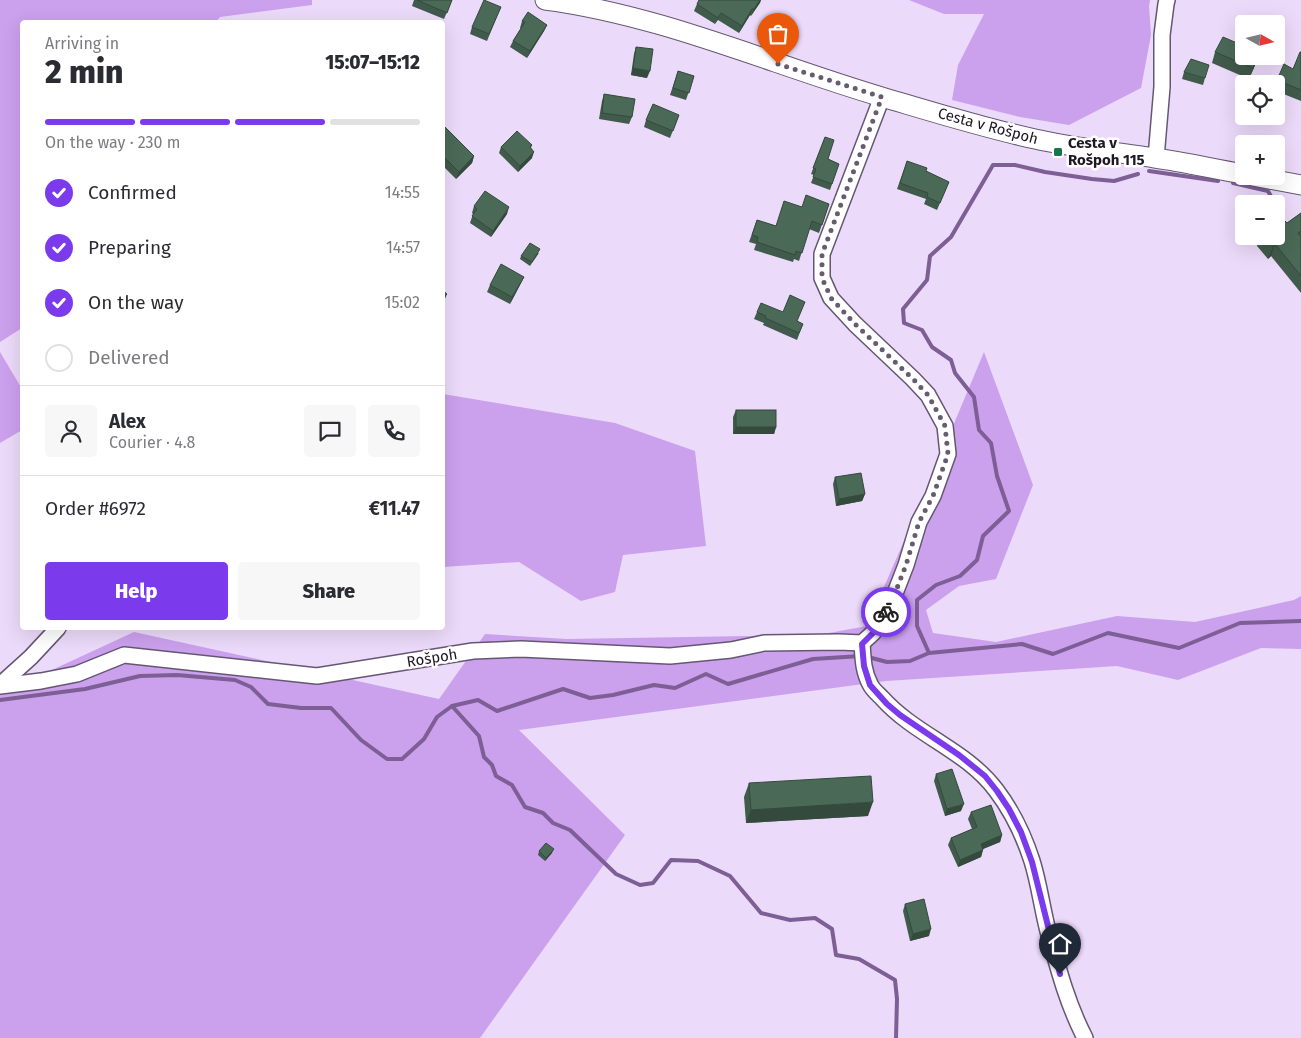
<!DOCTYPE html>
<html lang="en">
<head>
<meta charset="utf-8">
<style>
	:root { --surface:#fff; --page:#f7f7f7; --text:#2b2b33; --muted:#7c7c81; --line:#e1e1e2; --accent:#7c3aed }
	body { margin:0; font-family:"Fira Sans",sans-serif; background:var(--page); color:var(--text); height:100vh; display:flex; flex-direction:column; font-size:19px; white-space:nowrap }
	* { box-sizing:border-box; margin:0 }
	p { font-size:16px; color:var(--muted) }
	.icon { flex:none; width:28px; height:28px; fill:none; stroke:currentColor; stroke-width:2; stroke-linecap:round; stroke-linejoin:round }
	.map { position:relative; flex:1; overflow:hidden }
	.drawer { position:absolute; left:20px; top:20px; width:425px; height:610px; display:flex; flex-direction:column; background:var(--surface); border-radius:5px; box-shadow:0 5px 20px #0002 }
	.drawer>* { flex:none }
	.needle { width:32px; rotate:98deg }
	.fabs { position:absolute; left:1235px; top:15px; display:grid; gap:10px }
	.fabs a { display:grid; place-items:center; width:50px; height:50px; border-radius:5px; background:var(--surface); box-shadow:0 5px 20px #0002; font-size:25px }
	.pin { position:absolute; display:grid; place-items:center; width:42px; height:42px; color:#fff; margin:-51px -21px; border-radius:50% 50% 50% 0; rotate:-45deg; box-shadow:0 0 5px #0007 }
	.pin .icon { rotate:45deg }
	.courier { position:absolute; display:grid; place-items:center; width:50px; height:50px; margin:-25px; border:4px solid #7c3aed; border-radius:50%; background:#fff; color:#222; box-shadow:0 1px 6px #0007 }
	.summary em { font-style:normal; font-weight:800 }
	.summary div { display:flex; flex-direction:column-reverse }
	.summary { display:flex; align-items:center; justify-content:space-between; height:85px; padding:0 25px }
	h1 { font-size:32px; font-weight:800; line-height:38px }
	.bar { display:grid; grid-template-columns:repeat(4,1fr); gap:8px 5px; align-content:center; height:60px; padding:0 25px }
	.bar i { height:6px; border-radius:4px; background:var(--line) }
	.bar .active { background:var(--accent) }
	.bar p { grid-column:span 4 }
	.line { display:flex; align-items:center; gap:12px; padding:0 25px; border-top:1px solid var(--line) }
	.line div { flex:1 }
	.round { display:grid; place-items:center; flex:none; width:52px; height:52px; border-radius:5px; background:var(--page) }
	ol { padding:0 25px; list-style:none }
	li { display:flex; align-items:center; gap:15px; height:55px }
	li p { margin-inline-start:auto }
	li .icon { padding:5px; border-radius:50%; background:var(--accent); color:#fff; stroke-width:4 }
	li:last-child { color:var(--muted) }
	li i { width:28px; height:28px; border:2px solid var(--line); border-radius:50% }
	.cta { display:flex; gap:10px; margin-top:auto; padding:10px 25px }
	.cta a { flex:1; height:58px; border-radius:5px; background:var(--accent); color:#fff; font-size:20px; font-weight:800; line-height:58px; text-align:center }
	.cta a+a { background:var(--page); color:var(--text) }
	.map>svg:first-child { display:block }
	.green { fill:#cba0ed }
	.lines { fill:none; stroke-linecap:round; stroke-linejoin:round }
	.stream { stroke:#7d5e95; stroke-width:4 }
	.minor-casing { stroke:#655771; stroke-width:18 }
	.tertiary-casing { stroke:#655771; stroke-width:21 }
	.minor { stroke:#fff; stroke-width:15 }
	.tertiary { stroke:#fff; stroke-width:19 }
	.wall { fill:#405a4b }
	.shaded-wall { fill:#344a3d }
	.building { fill:#4b6957; stroke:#344a3d }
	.done { stroke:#665c6e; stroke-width:5; stroke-dasharray:0 9 }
	.route { stroke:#7c3aed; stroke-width:6 }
	.poi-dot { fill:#18764c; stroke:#fff; stroke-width:2 }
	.labels { text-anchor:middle; stroke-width:5; stroke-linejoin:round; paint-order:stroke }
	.street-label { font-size:15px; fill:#1e1823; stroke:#fff }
	.poi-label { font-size:15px; font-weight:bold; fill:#1e1823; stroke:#fff; text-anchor:start }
</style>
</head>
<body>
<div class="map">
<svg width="1301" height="1038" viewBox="0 0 1301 1038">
	<rect width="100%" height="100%" fill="#ebdaf9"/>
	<!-- green -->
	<g class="green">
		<path d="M 0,0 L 312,0 L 312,5 L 220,17 L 216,22 L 22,22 L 22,328 L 0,342 Z"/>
		<path d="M 909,0 L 1150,0 L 1149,6 L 1151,35 L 1141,88 L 1069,125 L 1020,117 L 952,100 L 958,65 L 984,14 L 944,14 Z"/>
		<path d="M 0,352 L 22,389 L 22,430 L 0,443 Z"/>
		<path d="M 984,352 L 1033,485 L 996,579 L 959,586 L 926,610 L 933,633 L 996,642 L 1117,616 L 1195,622 L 1294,600 L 1301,596 L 1301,649 L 1261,648 L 1178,680 L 1117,666 L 886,681 L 519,730 L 625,835 L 480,1038 L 0,1038 L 0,694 L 134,632 L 439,699 L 485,634 L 567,639 L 818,635 L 867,626 L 914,518 L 929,493 L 950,433 Z"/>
		<path d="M 443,394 L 615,423 L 695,451 L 706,546 L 623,555 L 615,592 L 581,601 L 519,562 L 443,567 Z"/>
	</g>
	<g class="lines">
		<!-- stream -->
		<g class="stream">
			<path d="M 1149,171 L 1218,181"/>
			<path d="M 1233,183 L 1268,191 L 1272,198"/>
			<path d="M 929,653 L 917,626 L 917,600 L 936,585 L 960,576 L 977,560 L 983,536 L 1009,511 L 997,476 L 991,443 L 979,430 L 974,397 L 955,373 L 951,360 L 932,347 L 922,330 L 904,323 L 903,309 L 927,280 L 930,256 L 951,237 L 993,165 L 1015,165 L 1045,172 L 1092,179 L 1114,181 L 1138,174"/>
			<path d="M 868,657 L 887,662 L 910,661 L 929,653 L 1022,644 L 1053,654 L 1108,633 L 1179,648 L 1240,623 L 1301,621"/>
			<path d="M 0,700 L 85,689 L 140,676 L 177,675 L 235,680 L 251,687 L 268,704 L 301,708 L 331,708 L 361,740 L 387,759 L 402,759 L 424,739 L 437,717 L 452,706 L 478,700 L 497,711 L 563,689 L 590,698 L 613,695 L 654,685 L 675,688 L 706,674 L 728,684 L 813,659 L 861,656"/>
			<path d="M 452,706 L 479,736 L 484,757 L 492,765 L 496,776 L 512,785 L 525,807 L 543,813 L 553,823 L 570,830 L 616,874 L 640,885 L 653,883 L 671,860 L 698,861 L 730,876 L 761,913 L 790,920 L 815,918 L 832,929 L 836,955 L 859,959 L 895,980 L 897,999 L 896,1038"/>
		</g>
		<defs>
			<g id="minor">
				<path d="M 1156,158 L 1162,87 L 1162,35 L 1166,4 L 1167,0"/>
				<path d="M 862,643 L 873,633 L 892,601 L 906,565 L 919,522 L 933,496 L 948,454 L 945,426 L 928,395 L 913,379 L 855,324 L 831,298 L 822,278 L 822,254 L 882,97"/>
				<path d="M 862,643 C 863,657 863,671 870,684 C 872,689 878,694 882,698 C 915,735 966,750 996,790 C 1012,811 1024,836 1032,861 C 1039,883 1042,908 1048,931 C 1058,968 1067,1003 1085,1038"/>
				<path d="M 0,685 L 31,657 L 58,628"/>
				<path d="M 0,686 L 41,681 L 77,674 L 124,655 L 317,676 L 473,651 L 521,649 L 670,656 L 731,650 L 764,643 L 839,642 L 862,643"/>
			</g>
			<g id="tertiary">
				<path d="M 545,0 C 661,15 770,64 882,97 C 933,112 984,128 1035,139 C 1075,148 1115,152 1155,158 C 1184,162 1214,169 1244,174"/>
				<path d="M 1253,176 L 1301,185"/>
			</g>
		</defs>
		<!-- minor casing -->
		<use href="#minor" class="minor-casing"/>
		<!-- tertiary casing -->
		<use href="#tertiary" class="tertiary-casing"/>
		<!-- minor -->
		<use href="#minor" class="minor"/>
		<!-- tertiary -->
		<use href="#tertiary" class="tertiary"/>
	</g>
	<!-- wall -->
	<g class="wall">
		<path d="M 414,0 L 452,0 L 444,19 L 412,6 Z"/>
		<path d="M 699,0 L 761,0 L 751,16 L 750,15 L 739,33 L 718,20 L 715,24 L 694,11 L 697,4 Z"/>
		<path d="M 501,7 L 487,41 L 470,34 L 472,27 Z"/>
		<path d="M 522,21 L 547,25 L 544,31 L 527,58 L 510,47 L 513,41 L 521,28 L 520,28 Z"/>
		<path d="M 636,47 L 647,78 L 631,75 L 634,54 Z"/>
		<path d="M 1215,52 L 1259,56 L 1249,79 L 1212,63 Z"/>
		<path d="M 1301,52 L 1301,101 L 1276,91 L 1276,84 L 1275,84 L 1277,80 L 1293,69 Z"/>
		<path d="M 678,71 L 694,76 L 686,100 L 670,95 Z"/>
		<path d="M 1184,72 L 1205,78 L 1203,85 L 1182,79 Z"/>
		<path d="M 604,94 L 632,117 L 629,124 L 599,119 L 602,101 Z"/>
		<path d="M 679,115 L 670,138 L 644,127 L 646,120 Z"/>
		<path d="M 442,124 L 474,156 L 472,163 L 456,179 L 442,165 Z"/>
		<path d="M 825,137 L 828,159 L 839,164 L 830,190 L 811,183 L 814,175 L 811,174 Z"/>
		<path d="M 532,145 L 531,148 L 532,158 L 518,172 L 499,153 L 501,147 Z"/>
		<path d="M 907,161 L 926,171 L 949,182 L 937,210 L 924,204 L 926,199 L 897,189 Z"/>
		<path d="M 829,204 L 819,233 L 809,229 L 799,261 L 794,259 L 793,262 L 754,250 L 756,244 L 749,242 L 757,220 L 776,226 L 802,207 Z"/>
		<path d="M 474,206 L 507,214 L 491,237 L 470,223 L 473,214 L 472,213 Z"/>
		<path d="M 1301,213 L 1301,293 L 1271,256 L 1268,259 L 1257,246 L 1260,236 L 1276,236 L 1287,223 Z"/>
		<path d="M 539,253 L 530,266 L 520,259 L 521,256 Z"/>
		<path d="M 524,277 L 521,283 L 510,304 L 487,292 L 490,285 Z"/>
		<path d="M 757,312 L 783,312 L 797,321 L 803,324 L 797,340 L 763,325 L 764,323 L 754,319 Z"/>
		<path d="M 736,410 L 776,427 L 774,434 L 733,434 L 733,417 Z"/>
		<path d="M 835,477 L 865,494 L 862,501 L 836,506 L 833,484 Z"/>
		<path d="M 936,774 L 961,811 L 945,816 L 934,781 Z"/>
		<path d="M 749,783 L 868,816 L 746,823 L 744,797 Z"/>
		<path d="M 971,812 L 1002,835 L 1000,842 L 983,849 L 981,857 L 958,867 L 948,845 L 951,838 L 972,829 L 968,819 Z"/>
		<path d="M 539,851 L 552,853 L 545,861 L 538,855 Z"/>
		<path d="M 905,904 L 929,936 L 910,941 L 903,911 Z"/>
	</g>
	<!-- shaded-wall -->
	<g class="shaded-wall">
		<path d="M 760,0 L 761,0 L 760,3 L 751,16 L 754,9 Z"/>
		<path d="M 752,9 L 750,15 L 739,33 L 742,26 Z"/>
		<path d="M 547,25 L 544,31 L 527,58 L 530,51 Z"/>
		<path d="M 1258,56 L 1259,56 L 1249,79 L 1253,68 Z"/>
		<path d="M 633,68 L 650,71 L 647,78 L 631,75 Z"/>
		<path d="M 534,152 L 532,158 L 518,172 L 520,166 Z"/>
		<path d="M 474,156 L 472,163 L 456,179 L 459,172 Z"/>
		<path d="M 509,207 L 507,214 L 491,237 L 493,231 Z"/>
		<path d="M 1275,244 L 1271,256 L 1268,259 L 1273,247 Z"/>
		<path d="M 524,277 L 521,283 L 510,304 L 512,297 Z"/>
		<path d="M 447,294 L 444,301 L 442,303 L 442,299 Z"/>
		<path d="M 736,427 L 776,427 L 774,434 L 733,434 Z"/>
		<path d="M 865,494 L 862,501 L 836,506 L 839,499 Z"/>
		<path d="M 873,802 L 868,816 L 746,823 L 751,810 Z"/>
		<path d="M 964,804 L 961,811 L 945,816 L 947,809 Z"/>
		<path d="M 1002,835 L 1000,842 L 978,851 L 981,844 Z"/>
		<path d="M 554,849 L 552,853 L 545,861 L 546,858 Z"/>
		<path d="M 983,850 L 981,857 L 958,867 L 960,860 Z"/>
		<path d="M 931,929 L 929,936 L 910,941 L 913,934 Z"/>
	</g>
	<!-- building -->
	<g class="building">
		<path d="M 417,0 L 452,0 L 447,13 Z"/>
		<path d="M 484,0 L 501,7 L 489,34 L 472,27 Z"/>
		<path d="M 699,0 L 760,0 L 754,9 L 752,9 L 742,26 L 721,13 L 718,18 L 697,4 Z"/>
		<path d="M 528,12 L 547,25 L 530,51 L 513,41 L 525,22 L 522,21 Z"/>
		<path d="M 1223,37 L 1244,46 L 1244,56 L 1258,56 L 1253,68 L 1215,52 Z"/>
		<path d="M 636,47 L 653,49 L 650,71 L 633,68 Z"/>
		<path d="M 1300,52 L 1301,52 L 1301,90 L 1277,80 L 1284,64 L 1293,69 Z"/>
		<path d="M 1191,59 L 1209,65 L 1205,78 L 1184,72 Z"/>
		<path d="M 678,71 L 694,76 L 689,93 L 673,88 Z"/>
		<path d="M 604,94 L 635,99 L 632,117 L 602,113 Z"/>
		<path d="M 653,104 L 679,115 L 673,131 L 646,120 Z"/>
		<path d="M 442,124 L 474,156 L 459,172 L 442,155 Z"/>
		<path d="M 517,131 L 532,145 L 530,147 L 534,152 L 520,166 L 501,147 Z"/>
		<path d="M 825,137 L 834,140 L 828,159 L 839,164 L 832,184 L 813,177 L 816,169 L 813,168 Z"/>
		<path d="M 907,161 L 927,168 L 926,171 L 949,182 L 940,203 L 927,197 L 928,193 L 900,183 Z"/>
		<path d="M 485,191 L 509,207 L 493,231 L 472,216 L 477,209 L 474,206 Z"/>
		<path d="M 806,195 L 829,204 L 822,225 L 812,221 L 802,253 L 796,251 L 795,255 L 757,242 L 758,237 L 752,235 L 757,220 L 776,226 L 784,201 L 802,207 Z"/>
		<path d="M 1301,213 L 1301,231 L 1298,233 L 1301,237 L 1301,276 L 1275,244 L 1273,247 L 1264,236 L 1276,236 L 1276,221 L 1281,217 L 1287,223 Z"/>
		<path d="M 530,243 L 540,249 L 532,262 L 521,256 Z"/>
		<path d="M 501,264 L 524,277 L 512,297 L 490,285 Z"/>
		<path d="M 442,290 L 447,294 L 442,299 Z"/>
		<path d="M 790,295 L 805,302 L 797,321 L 803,324 L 799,333 L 765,318 L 766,316 L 757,312 L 761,303 L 783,312 Z"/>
		<rect x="736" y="410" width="40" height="17"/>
		<path d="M 861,473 L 865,494 L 839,499 L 835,477 Z"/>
		<path d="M 952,769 L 964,804 L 947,809 L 936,774 Z"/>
		<path d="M 871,776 L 873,802 L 751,810 L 749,783 Z"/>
		<path d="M 991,805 L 1002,835 L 981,844 L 983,850 L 960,860 L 951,838 L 977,827 L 971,812 Z"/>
		<path d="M 546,843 L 554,849 L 546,858 L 539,851 Z"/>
		<path d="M 924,899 L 931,929 L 913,934 L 905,904 Z"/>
	</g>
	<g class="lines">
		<!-- done -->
		<path class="done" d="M 778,64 L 882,97 L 822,254 L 822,278 L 831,298 L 855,324 L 913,379 L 928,395 L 945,426 L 948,454 L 933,496 L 919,522 L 906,565 L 892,601 L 886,612"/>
		<!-- route -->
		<path class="route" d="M 886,612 L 873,633 L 862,644 L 864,666 L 870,685 L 887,704 L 900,715 L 959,755 L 985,776 L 997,791 L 1009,809 L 1021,832 L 1032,862 L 1060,974"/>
	</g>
	<!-- markers -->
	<rect class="poi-dot" x="1053" y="147" width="10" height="10" rx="2.5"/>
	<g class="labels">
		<!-- street labels -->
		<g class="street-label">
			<text transform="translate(988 126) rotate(15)" y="5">Cesta v Rošpoh</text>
			<text transform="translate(432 658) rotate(-9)" y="5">Rošpoh</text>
		</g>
		<!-- poi labels -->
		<g class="poi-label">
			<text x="1068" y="148">Cesta v<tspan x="1068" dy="17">Rošpoh 115</tspan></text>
		</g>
	</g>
</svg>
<div class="fabs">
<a><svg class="needle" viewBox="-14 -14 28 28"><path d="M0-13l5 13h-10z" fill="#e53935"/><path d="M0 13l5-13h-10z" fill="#7c7c81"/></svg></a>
<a><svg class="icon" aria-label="locate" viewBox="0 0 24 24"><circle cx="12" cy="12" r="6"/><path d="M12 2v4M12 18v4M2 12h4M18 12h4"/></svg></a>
<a>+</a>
<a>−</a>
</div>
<div class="pin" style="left:778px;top:64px;background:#ea580c"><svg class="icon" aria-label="bag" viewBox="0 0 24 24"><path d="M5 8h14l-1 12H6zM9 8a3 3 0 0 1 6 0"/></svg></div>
<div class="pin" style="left:1060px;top:974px;background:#1f2937"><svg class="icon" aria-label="home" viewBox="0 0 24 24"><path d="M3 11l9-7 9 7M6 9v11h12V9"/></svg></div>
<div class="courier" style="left:886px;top:612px"><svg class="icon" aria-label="bike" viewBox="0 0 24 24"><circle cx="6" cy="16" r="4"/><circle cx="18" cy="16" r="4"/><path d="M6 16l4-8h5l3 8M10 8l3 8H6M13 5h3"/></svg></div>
<section class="drawer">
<div class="summary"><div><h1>2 min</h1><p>Arriving in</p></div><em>15:07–15:12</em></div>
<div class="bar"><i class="active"></i><i class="active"></i><i class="active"></i><i></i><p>On the way · 230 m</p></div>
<ol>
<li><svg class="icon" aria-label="check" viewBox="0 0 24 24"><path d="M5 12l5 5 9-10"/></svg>Confirmed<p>14:55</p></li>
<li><svg class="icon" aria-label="check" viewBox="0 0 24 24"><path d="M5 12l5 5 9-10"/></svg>Preparing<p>14:57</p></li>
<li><svg class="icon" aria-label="check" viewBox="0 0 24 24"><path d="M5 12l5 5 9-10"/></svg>On the way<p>15:02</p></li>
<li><i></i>Delivered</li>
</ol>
<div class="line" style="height:90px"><a class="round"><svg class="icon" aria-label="person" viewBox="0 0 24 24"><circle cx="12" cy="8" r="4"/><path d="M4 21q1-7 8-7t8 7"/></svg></a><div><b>Alex</b><p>Courier · 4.8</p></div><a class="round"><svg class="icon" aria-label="chat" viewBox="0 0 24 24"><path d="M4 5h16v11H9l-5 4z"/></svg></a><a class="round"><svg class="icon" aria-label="phone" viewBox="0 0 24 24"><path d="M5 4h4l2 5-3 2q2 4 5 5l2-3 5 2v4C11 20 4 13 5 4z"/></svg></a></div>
<div class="line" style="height:65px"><div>Order #6972</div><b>€11.47</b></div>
<div class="cta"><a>Help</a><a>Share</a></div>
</section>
</div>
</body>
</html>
